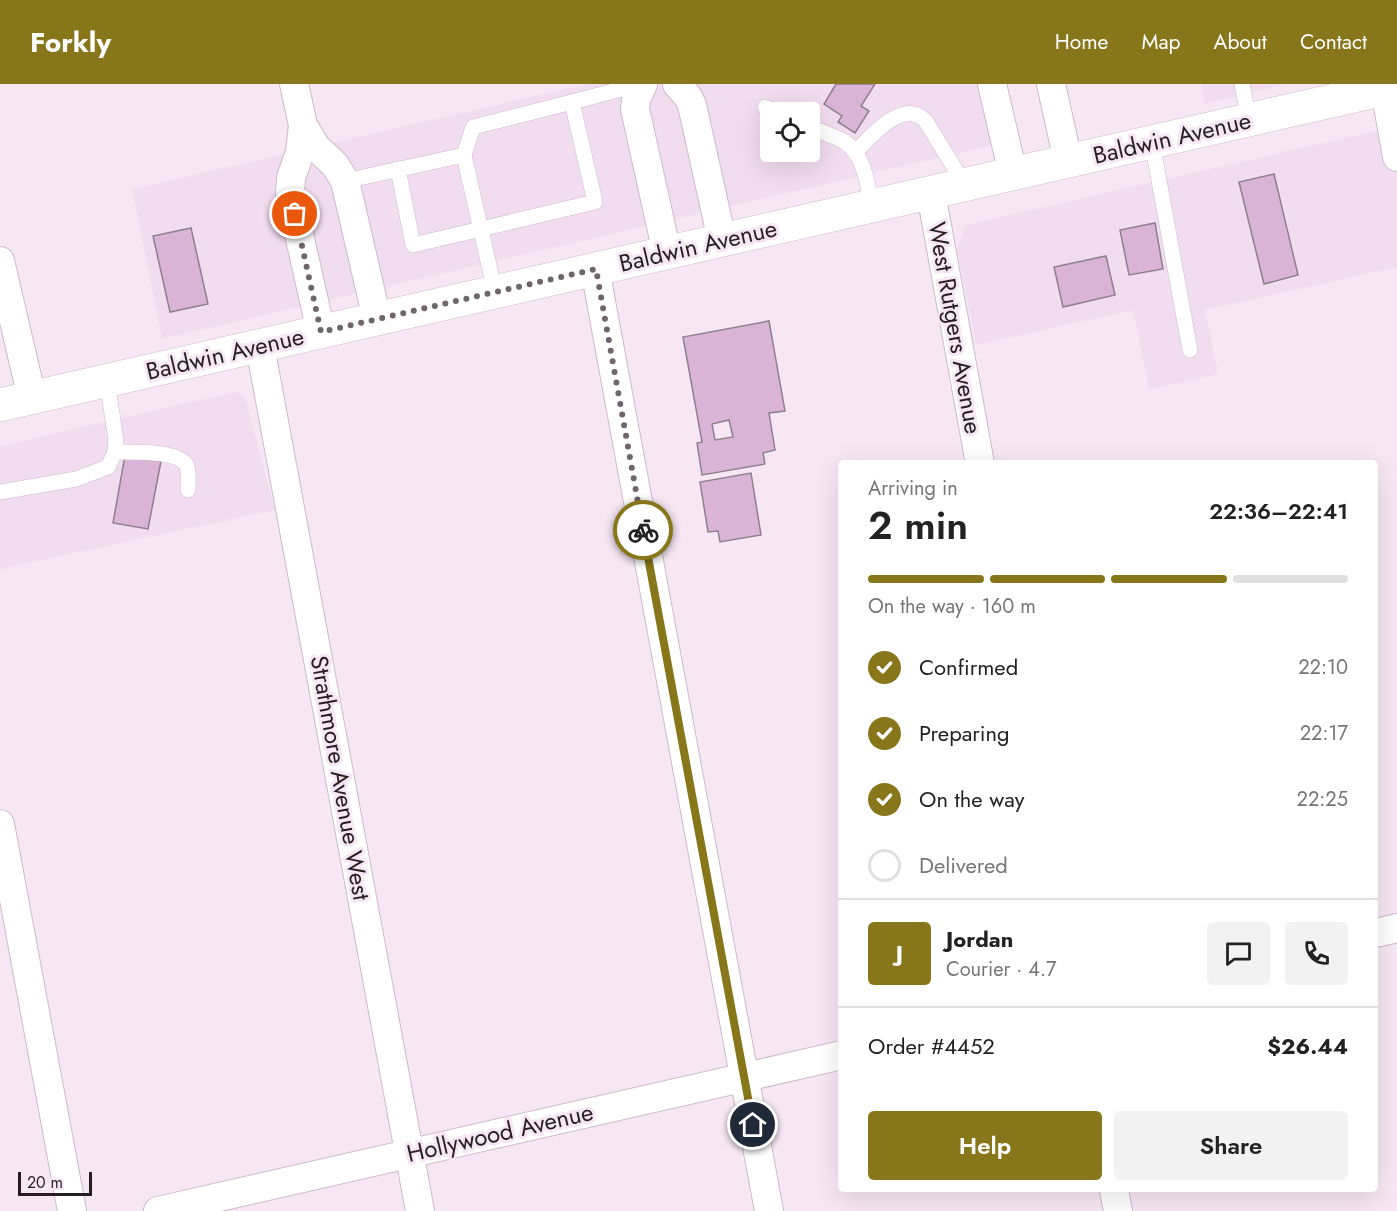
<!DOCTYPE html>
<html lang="en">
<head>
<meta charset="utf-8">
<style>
	:root { --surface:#fff; --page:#f2f2f2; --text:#222; --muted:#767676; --line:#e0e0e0; --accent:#87761a }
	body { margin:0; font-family:Jost,sans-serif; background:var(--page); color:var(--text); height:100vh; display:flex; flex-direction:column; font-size:22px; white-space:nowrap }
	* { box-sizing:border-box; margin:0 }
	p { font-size:20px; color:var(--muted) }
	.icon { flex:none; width:33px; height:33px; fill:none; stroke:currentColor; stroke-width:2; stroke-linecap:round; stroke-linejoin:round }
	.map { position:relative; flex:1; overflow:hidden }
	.drawer { position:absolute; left:838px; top:376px; width:540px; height:732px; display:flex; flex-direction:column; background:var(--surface); border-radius:6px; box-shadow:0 6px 24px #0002 }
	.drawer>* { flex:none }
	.controls { position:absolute; left:760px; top:18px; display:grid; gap:12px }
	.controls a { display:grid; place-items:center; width:60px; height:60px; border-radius:6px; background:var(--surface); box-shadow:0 6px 24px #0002; font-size:30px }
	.scale { position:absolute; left:18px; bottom:15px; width:74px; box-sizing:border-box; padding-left:6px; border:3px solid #251f24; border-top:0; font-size:16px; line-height:21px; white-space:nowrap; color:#251f24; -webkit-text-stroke:4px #f7e7f5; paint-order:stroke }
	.pin { position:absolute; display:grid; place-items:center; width:51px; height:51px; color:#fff; margin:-26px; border:3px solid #fff; border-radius:50%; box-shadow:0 2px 6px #0007 }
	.courier { position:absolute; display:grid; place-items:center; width:60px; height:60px; margin:-30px; border:4px solid #87761a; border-radius:50%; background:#fff; color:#222; box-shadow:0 2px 8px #0007 }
	.summary em { font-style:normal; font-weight:600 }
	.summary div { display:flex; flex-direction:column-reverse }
	.summary { display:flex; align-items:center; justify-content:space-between; height:102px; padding:0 30px }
	h1 { font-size:39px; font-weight:600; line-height:45px }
	.bar { display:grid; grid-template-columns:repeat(4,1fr); gap:9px 6px; align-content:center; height:72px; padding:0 30px }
	.bar i { height:8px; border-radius:4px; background:var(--line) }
	.bar .active { background:var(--accent) }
	.bar p { grid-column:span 4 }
	.line { display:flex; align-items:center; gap:15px; padding:0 30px; border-top:2px solid var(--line) }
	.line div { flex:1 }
	.round { display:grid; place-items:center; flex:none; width:63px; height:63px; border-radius:6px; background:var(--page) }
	ol { padding:0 30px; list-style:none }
	li { display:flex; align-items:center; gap:18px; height:66px }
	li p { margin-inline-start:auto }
	li .icon { padding:6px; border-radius:50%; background:var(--accent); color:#fff; stroke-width:4 }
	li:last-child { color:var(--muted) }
	li i { width:33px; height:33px; border:3px solid var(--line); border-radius:50% }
	.cta { display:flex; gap:12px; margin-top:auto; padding:12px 30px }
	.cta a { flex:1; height:69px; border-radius:6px; background:var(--accent); color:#fff; font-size:24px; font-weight:600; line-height:69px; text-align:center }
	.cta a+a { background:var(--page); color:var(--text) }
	header { display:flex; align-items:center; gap:36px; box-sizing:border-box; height:84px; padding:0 30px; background:var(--accent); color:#fff }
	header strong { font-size:28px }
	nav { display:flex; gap:33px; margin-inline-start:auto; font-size:21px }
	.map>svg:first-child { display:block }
	.built { fill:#f2dcf0; fill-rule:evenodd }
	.building { fill:#dab4d7; stroke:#8e808d; stroke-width:1.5; fill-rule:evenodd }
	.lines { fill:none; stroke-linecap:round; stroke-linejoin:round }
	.lane-casing { stroke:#cbbbc9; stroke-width:16 }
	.street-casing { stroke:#cbbbc9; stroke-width:30 }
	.secondary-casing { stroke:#cbbbc9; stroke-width:34 }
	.lane { stroke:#fff; stroke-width:15 }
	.street { stroke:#fff; stroke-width:28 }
	.secondary { stroke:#fff; stroke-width:33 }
	.done { stroke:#6e656d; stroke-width:6; stroke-dasharray:0 10.8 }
	.route { stroke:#87761a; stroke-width:8 }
	.labels { text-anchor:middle; stroke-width:6; stroke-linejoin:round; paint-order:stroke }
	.street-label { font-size:24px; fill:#251f24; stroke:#f7e7f5 }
</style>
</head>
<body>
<header>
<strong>Forkly</strong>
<nav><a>Home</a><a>Map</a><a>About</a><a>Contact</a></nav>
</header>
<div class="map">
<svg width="1397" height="1127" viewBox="0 0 1397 1127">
	<rect width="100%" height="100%" fill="#f7e7f5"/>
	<!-- built -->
	<g class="built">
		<path d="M 587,0 L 980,0 L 993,61 L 162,255 L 132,105 ZM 771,28 L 810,28 L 810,68 L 771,68 Z"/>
		<path d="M 1201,0 L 1288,0 L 1205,20 Z"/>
		<path d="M 1397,42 L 1397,183 L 1205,226 L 1218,290 L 1149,306 L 1133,226 L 976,261 L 957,165 L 966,141 Z"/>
		<path d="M 235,308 L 245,313 L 275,426 L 0,485 L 0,362 Z"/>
	</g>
	<!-- building -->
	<g class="building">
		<path d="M 836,0 L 875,0 L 861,22 L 869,27 L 855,49 L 838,38 L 842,32 L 824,20 Z"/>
		<path d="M 1274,90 L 1298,191 L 1264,200 L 1239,98 Z"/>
		<path d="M 1155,139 L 1163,185 L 1129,191 L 1120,146 Z"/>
		<path d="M 191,144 L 208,220 L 170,228 L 153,152 Z"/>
		<path d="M 1106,172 L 1115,211 L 1063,223 L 1054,183 Z"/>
		<path d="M 769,237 L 785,327 L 769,329 L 775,366 L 763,369 L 765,380 L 702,391 L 697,359 L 702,358 L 683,253 ZM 729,336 L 733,353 L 715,356 L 712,340 Z"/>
		<path d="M 125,371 L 161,377 L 148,445 L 113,439 Z"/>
		<path d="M 751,389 L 761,451 L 720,458 L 718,447 L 708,448 L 700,398 Z"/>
	</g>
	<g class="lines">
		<defs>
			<g id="lane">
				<path d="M 1242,0 L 1249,36"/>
				<path d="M 572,18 L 641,0"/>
				<path d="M 765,23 L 777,28"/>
				<path d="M 810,43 C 821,48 835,52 845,58 C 865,72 867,100 872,122"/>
				<path d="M 1152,58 L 1190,266"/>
				<path d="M 855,68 C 869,55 896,22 917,31 C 920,32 922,34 925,36 L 965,101"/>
				<path d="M 398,85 L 413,161 L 595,118 L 572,18 L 473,43 L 464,71"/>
				<path d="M 345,97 L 464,71 L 495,208"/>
				<path d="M 115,368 C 130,368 180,366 187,382 C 189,388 188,399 188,406"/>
				<path d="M 0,408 L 76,395 L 108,383 L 115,368 L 116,356 L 107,297"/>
			</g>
			<g id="street">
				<path d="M 294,0 L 303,41 L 300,68 L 291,94 L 290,110 L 321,248"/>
				<path d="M 643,0 L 636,16 L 635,25 L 667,169"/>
				<path d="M 677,0 L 688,13 L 692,21 L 722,156"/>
				<path d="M 992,0 L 1013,90"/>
				<path d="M 1051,0 L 1068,77"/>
				<path d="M 1385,5 L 1397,73"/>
				<path d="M 303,41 L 316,63 L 335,81 L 345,97 L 377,235"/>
				<path d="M 931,109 L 980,380"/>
				<path d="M 0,177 L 32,314"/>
				<path d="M 595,185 L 769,1127"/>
				<path d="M 260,262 L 420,1127"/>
				<path d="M 0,740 L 72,1127"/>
				<path d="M 1376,849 L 1397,844"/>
				<path d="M 1114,1106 L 1118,1127"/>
				<path d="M 158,1127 L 842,971"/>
			</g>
			<path id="secondary" d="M 0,321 L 1397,2"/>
		</defs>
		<!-- lane casing -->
		<use href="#lane" class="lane-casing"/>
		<!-- street casing -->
		<use href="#street" class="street-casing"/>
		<!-- secondary casing -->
		<use href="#secondary" class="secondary-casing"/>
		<!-- lane -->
		<use href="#lane" class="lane"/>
		<!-- street -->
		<use href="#street" class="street"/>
		<!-- secondary -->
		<use href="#secondary" class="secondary"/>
	</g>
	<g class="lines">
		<!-- done -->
		<path class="done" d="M 295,130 L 321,248 L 596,185 L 643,446"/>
		<!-- route -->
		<path class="route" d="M 643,446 L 753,1041"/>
	</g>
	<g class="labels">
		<!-- street labels -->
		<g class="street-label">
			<text transform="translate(1172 54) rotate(-13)" y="8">Baldwin Avenue</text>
			<text transform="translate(698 162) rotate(-13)" y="8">Baldwin Avenue</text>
			<text transform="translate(955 244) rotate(80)" y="8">West Rutgers Avenue</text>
			<text transform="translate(225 270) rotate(-13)" y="8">Baldwin Avenue</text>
			<text transform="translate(340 694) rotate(80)" y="8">Strathmore Avenue West</text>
			<text transform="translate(500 1049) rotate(-13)" y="8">Hollywood Avenue</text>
		</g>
	</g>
</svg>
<div class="controls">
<a><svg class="icon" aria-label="locate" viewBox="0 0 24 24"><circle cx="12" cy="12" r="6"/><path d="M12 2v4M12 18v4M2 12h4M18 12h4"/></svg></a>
</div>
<div class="scale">20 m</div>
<div class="pin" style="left:295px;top:130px;background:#ea580c"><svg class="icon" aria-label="bag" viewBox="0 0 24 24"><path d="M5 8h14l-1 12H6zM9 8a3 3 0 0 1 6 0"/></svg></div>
<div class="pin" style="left:753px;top:1041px;background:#1f2937"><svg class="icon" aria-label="home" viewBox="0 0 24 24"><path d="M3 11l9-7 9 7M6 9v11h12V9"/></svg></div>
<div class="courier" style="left:643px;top:446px"><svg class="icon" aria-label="bike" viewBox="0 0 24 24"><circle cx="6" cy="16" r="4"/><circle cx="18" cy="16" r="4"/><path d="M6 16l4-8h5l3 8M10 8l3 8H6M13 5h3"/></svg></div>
<section class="drawer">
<div class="summary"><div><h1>2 min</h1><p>Arriving in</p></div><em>22:36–22:41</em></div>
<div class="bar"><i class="active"></i><i class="active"></i><i class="active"></i><i></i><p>On the way · 160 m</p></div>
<ol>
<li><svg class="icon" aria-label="check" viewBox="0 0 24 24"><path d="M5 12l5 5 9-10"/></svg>Confirmed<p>22:10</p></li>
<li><svg class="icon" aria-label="check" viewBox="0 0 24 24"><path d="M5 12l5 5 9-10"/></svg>Preparing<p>22:17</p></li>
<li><svg class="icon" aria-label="check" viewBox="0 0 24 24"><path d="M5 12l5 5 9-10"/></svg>On the way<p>22:25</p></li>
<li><i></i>Delivered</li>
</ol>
<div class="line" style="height:108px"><b class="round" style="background:var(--accent);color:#fff">J</b><div><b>Jordan</b><p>Courier · 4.7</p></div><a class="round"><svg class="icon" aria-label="chat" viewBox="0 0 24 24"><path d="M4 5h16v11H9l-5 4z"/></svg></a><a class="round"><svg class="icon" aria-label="phone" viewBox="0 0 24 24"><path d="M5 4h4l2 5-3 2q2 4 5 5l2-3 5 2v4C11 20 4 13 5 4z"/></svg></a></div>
<div class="line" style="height:78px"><div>Order #4452</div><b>$26.44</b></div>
<div class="cta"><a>Help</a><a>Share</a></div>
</section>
</div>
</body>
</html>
